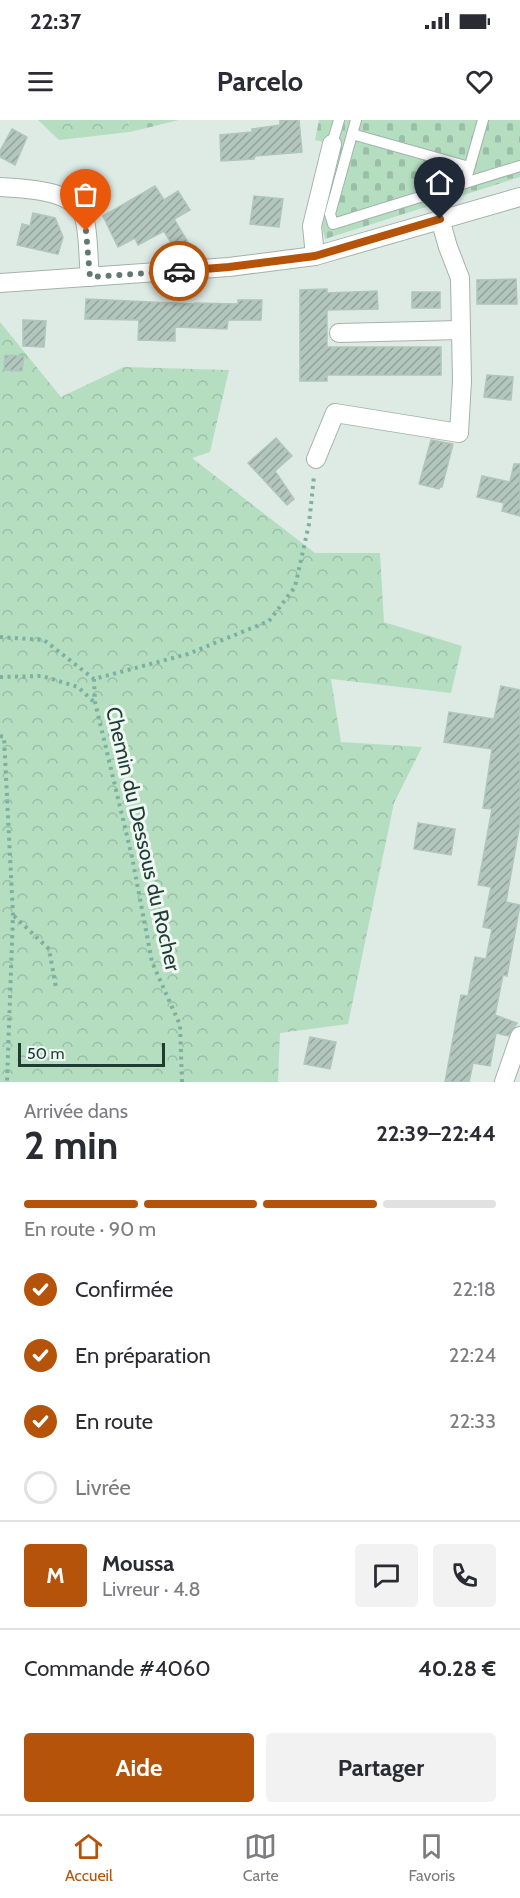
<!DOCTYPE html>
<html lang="fr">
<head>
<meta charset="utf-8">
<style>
	:root { --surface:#fff; --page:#f2f2f3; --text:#2b2b33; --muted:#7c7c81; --line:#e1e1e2; --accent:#b45309 }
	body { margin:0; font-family:Cabin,sans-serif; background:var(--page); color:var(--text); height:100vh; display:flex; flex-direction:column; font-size:22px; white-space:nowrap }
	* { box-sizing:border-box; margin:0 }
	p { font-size:20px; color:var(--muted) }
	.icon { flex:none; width:33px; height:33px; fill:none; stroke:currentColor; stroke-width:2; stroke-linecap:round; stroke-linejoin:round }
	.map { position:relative; height:962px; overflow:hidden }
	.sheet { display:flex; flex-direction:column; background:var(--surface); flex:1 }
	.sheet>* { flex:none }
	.scale { position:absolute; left:18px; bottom:15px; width:147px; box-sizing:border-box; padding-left:6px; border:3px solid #1f3b34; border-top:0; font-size:16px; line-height:21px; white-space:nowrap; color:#1f3b34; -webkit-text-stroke:4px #eff7f3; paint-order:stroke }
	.pin { position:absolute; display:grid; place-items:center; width:51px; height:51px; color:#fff; margin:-62px -26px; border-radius:50% 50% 50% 0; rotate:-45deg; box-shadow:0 0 6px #0007 }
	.pin .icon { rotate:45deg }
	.courier { position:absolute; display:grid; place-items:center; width:60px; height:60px; margin:-30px; border:4px solid #b45309; border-radius:50%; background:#fff; color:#222; box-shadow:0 2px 8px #0007 }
	.overview em { font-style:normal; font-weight:700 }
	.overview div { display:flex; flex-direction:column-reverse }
	.overview { display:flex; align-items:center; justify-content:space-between; height:102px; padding:0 24px }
	h1 { font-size:39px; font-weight:700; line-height:45px }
	.bar { display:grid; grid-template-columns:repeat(4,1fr); gap:9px 6px; align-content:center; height:72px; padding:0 24px }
	.bar i { height:8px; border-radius:4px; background:var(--line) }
	.bar .active { background:var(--accent) }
	.bar p { grid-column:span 4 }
	.line { display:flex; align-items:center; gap:15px; padding:0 24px; border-top:2px solid var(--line) }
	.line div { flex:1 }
	.round { display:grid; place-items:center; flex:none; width:63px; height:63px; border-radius:6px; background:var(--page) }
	ol { padding:0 24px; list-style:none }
	li { display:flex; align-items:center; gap:18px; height:66px }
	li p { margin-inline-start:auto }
	li .icon { padding:6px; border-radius:50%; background:var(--accent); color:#fff; stroke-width:4 }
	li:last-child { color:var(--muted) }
	li i { width:33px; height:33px; border:3px solid var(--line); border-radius:50% }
	.primary-button { display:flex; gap:12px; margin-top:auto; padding:12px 24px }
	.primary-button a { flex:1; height:69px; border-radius:6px; background:var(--accent); color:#fff; font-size:24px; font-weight:700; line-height:69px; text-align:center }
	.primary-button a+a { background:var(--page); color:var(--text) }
	.status { display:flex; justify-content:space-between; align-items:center; height:42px; padding:0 30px; background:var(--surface); direction:ltr }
	.status svg { height:16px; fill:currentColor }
	header { display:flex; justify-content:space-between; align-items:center; height:78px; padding:0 24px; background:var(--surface); font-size:27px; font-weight:700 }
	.tabs { display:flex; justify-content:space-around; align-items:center; height:84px; border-top:2px solid var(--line); background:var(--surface); font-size:16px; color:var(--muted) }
	.tabs a { display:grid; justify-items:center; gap:3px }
	.tabs .active { color:var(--accent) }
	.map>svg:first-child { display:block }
	.forest { fill:url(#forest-crowns) }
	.cemetery { fill:url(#cemetery-stones) }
	.building { fill:url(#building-hatch); stroke:#b0c5bd; stroke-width:1.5 }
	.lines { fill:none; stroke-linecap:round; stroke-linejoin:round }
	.service-casing { stroke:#a1b3ac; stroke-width:12 }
	.minor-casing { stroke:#a1b3ac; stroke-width:20 }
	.path { stroke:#7db0a1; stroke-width:4; stroke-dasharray:3 4.5; stroke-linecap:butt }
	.service { stroke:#fff; stroke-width:10 }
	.minor { stroke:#fff; stroke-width:18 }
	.done { stroke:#627972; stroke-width:6; stroke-dasharray:0 10.8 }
	.route { stroke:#b45309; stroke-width:8 }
	.labels { text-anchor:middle; stroke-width:6; stroke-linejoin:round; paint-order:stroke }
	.street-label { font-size:21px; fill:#1f3b34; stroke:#eff7f3 }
</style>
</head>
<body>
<div class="status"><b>22:37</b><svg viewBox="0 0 49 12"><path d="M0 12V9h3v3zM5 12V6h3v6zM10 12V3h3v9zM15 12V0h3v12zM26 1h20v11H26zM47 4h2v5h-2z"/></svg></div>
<header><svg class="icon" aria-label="menu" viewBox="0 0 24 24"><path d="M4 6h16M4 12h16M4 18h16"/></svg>Parcelo<svg class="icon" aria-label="heart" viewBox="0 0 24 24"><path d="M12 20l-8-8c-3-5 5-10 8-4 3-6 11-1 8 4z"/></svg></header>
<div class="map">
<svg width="520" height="962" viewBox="0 0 520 962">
	<defs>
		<pattern id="forest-crowns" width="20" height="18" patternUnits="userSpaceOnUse" patternTransform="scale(1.5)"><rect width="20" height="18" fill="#b5dec1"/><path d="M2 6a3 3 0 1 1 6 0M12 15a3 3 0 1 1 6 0" fill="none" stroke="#9bbfa6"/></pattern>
		<pattern id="cemetery-stones" width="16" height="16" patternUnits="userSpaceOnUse" patternTransform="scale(1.5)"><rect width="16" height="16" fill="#b5dec1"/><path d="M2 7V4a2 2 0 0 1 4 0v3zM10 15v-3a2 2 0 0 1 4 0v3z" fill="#9bbfa6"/></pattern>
		<pattern id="building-hatch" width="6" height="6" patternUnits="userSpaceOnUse" patternTransform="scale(1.5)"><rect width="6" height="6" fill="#b3c6be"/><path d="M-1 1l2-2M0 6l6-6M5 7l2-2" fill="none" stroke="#91a29b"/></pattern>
	</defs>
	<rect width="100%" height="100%" fill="#deebe5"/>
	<!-- forest -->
	<g class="forest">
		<path d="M 38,0 L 128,0 L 130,12 L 59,20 Z"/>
		<path d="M 0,202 L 61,277 L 124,247 L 229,250 L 210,332 L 192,338 L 315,433 L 380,433 L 384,502 L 462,526 L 451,573 L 331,559 L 341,622 L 422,627 L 394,683 L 348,904 L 280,913 L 278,962 L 0,962 Z"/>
	</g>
	<!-- cemetery -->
	<g class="cemetery">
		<path d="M 128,0 L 179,0 L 130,12 Z"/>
		<path d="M 319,0 L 520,0 L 520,57 L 325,119 L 319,95 L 338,25 L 315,20 Z"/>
	</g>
	<!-- building -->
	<g class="building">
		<path d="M 280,0 L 299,0 L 302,32 L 255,36 L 254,39 L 221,41 L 220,15 L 252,12 L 252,9 L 280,5 Z"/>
		<path d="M 12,9 L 27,17 L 15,45 L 0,37 L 0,31 Z"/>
		<path d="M 155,66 L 164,80 L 178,71 L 190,90 L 174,99 L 189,124 L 176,131 L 164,111 L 138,125 L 135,118 L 118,127 L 103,96 Z"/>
		<path d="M 254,76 L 283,79 L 279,107 L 250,104 Z"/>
		<path d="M 33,93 L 55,98 L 63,117 L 58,134 L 17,125 L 22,104 L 30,106 Z"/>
		<path d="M 516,159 L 517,184 L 477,184 L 477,160 Z"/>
		<path d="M 327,169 L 327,173 L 377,171 L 378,189 L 327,190 L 327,227 L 441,227 L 441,255 L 327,255 L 327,261 L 300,261 L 300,170 Z"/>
		<rect x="412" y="172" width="28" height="16"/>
		<path d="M 86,179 L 195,184 L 195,183 L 238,184 L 238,180 L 262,180 L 261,200 L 228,200 L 227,209 L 175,207 L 175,221 L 138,220 L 139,200 L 85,199 Z"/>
		<path d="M 23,200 L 46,201 L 44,227 L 23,226 Z"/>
		<path d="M 5,235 L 24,236 L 22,251 L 4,250 Z"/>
		<path d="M 487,255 L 513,257 L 511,280 L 484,277 Z"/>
		<path d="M 276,318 L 292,336 L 275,351 L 294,379 L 287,385 L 248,343 Z"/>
		<path d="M 431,320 L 453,324 L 442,367 L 440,367 L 439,369 L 419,364 Z"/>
		<path d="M 514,344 L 520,344 L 520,396 L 502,391 L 504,383 L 477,377 L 482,356 L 510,362 Z"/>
		<path d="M 501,566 L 520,570 L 520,703 L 506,782 L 520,785 L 507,856 L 503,855 L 495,895 L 517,903 L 508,916 L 496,913 L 490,946 L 473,943 L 469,962 L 445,962 L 461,875 L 468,876 L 475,837 L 486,839 L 492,809 L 483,807 L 491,767 L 478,765 L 492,689 L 483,688 L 492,629 L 444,622 L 449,592 L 494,599 Z"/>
		<path d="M 418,703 L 455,709 L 451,735 L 414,729 Z"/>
		<path d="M 310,917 L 336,922 L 330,949 L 304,944 Z"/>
	</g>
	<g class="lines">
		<defs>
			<g id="service">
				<path d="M 356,0 L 330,94 L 333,104 L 520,46"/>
				<path d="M 352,14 L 469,47"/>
				<path d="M 332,24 L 339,0"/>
				<path d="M 465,63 L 483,0"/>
			</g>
			<g id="minor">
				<path d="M 0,67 C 25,69 79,69 85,101 C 89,119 88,139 90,157"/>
				<path d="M 315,136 L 312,106 L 332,24"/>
				<path d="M 0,163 L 229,147 L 315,136 L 520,77"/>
				<path d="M 339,213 L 460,210"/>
				<path d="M 316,339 L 335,293 L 459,313 L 462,261 L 460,158 L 448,127 L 440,99"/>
				<path d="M 504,962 L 520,916"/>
			</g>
		</defs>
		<!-- service casing -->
		<use href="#service" class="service-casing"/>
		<!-- minor casing -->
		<use href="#minor" class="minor-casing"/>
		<!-- path -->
		<g class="path">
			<path d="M 0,517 L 44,520 L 94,559"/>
			<path d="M 0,557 L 42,556 L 78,567 L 94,582"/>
			<path d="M 0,616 L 4,617 L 13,795 L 7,962"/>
			<path d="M 14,796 L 49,829 L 56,867"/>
			<path d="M 182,962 L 180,905 L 152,842 L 132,737 L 95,582 L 94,559 L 188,534 L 269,501 L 295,467 L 309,404 L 314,356"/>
		</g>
		<!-- service -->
		<use href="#service" class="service"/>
		<!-- minor -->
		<use href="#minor" class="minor"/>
	</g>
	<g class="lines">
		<!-- done -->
		<path class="done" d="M 86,111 L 90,157 L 179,151"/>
		<!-- route -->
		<path class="route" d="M 179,151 L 229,147 L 315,136 L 440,99"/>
	</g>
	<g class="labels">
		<!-- street labels -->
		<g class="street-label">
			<text transform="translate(143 719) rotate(77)" y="7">Chemin du Dessous du Rocher</text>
		</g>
	</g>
</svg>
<div class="scale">50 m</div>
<div class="pin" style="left:86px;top:111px;background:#ea580c"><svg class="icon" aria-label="bag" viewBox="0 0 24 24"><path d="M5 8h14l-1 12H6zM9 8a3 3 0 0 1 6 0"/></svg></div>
<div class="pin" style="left:440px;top:99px;background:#1f2937"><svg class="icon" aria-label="home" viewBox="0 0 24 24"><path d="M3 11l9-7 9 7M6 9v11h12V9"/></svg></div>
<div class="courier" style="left:179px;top:151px"><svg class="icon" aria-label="car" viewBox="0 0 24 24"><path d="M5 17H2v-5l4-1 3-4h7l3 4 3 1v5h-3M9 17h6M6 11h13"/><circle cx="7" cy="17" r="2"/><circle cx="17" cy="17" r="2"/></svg></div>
</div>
<section class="sheet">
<div class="overview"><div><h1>2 min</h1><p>Arrivée dans</p></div><em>22:39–22:44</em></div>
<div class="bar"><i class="active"></i><i class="active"></i><i class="active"></i><i></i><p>En route · 90 m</p></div>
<ol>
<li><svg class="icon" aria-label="check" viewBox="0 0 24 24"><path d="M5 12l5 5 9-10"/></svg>Confirmée<p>22:18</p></li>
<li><svg class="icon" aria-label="check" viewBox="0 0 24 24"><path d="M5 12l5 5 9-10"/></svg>En préparation<p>22:24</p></li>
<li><svg class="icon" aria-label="check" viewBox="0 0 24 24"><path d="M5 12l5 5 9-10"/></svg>En route<p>22:33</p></li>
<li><i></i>Livrée</li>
</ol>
<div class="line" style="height:108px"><b class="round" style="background:var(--accent);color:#fff">M</b><div><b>Moussa</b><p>Livreur · 4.8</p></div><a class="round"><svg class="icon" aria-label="chat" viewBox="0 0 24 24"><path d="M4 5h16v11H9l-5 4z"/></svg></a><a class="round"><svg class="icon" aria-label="phone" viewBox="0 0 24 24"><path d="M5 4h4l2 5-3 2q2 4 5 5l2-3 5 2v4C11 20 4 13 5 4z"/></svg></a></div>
<div class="line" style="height:78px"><div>Commande #4060</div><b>40.28 €</b></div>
<div class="primary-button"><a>Aide</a><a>Partager</a></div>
</section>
<nav class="tabs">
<a class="active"><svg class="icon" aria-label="home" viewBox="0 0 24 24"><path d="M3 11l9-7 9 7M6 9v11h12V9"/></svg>Accueil</a>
<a><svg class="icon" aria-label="map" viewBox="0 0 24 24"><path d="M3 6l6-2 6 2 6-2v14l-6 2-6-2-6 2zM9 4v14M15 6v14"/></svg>Carte</a>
<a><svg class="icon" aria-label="saved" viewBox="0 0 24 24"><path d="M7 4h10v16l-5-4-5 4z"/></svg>Favoris</a>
</nav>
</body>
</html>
